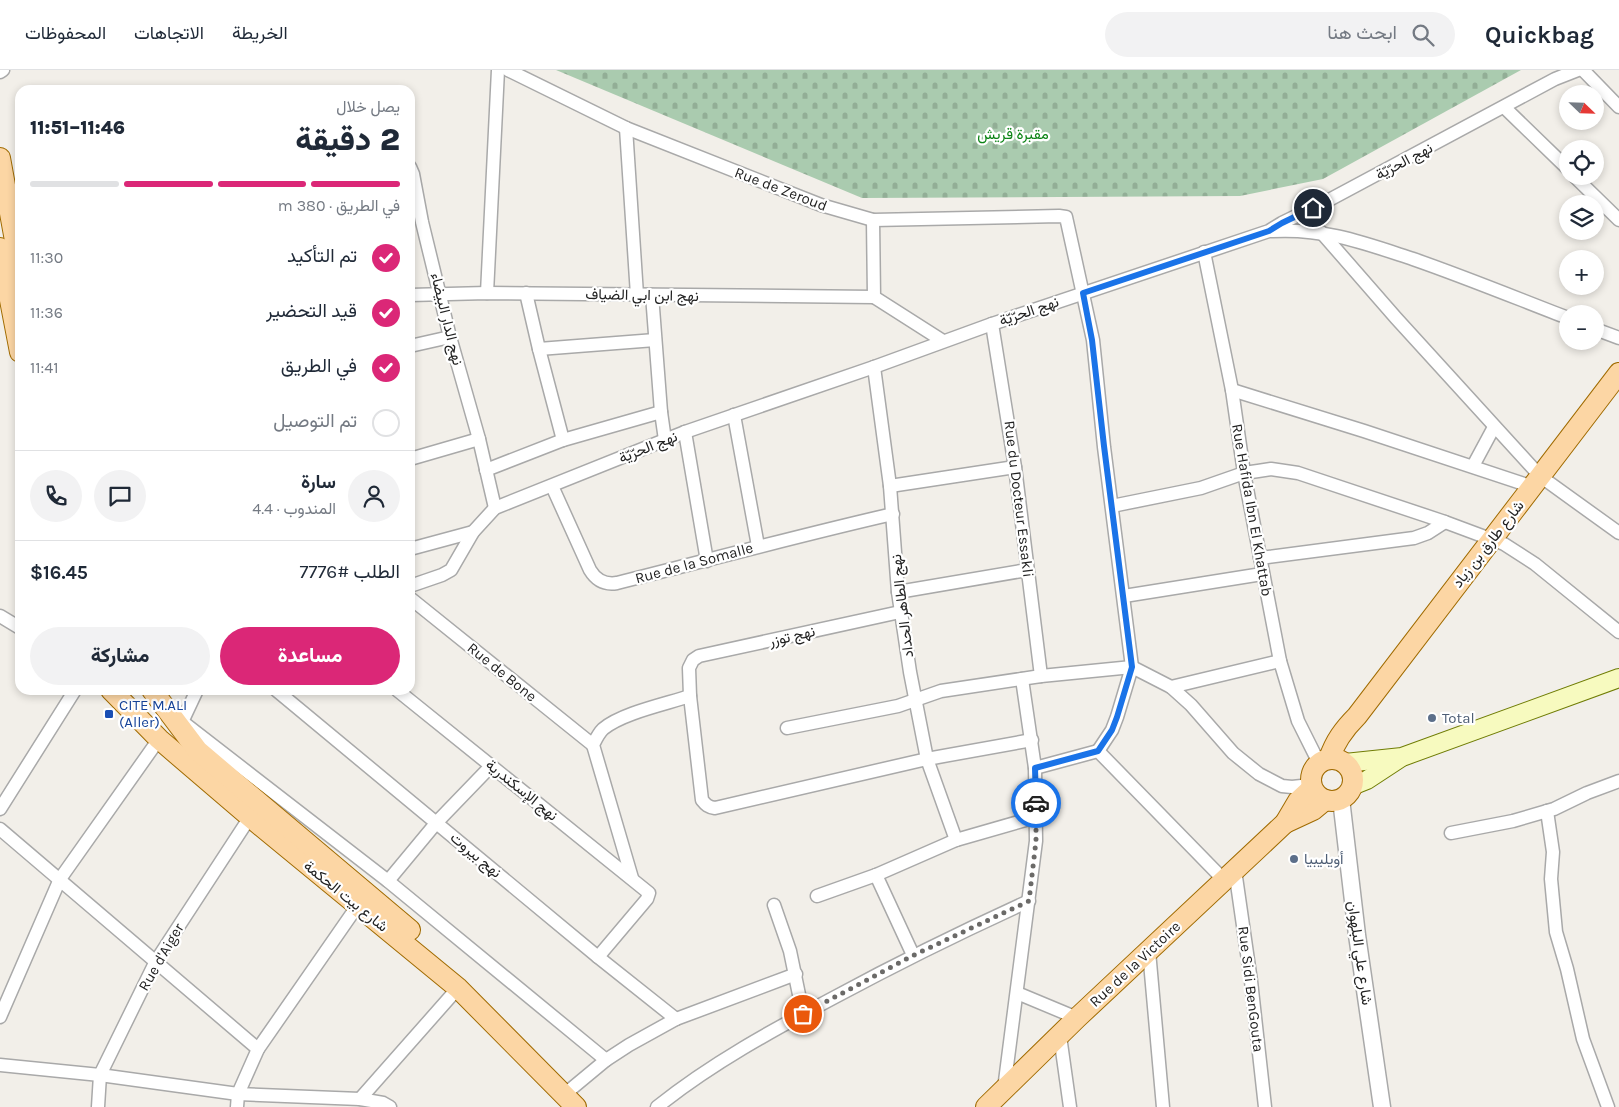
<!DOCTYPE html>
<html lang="ar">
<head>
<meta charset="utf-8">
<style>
	:root { --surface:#fff; --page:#f2f2f3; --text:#1f2937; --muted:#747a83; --line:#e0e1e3; --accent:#db2777 }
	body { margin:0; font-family:Karla,Vazirmatn,sans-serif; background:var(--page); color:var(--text); direction:rtl; height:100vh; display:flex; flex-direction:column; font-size:19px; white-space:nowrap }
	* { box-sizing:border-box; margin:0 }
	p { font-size:16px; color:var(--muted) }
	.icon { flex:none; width:28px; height:28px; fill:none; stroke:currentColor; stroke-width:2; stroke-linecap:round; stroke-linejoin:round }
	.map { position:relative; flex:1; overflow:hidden; direction:ltr }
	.drawer { position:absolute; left:15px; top:15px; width:400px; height:610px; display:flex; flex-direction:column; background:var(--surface); border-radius:15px; box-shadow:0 2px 8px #0003; direction:rtl }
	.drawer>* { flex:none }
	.needle { width:32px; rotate:113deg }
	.buttons { position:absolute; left:1559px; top:15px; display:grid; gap:10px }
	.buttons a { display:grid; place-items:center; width:45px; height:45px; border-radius:50%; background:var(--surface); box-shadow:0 2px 8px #0003; font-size:25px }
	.pin { position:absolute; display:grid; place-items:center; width:42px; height:42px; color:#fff; margin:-21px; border:2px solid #fff; border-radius:50%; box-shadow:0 1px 5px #0007 }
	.courier { position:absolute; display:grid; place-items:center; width:50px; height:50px; margin:-25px; border:4px solid #1a73e8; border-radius:50%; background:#fff; color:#222; box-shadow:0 1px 6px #0007 }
	.headline em { font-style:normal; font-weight:800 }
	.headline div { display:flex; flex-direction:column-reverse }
	.headline { display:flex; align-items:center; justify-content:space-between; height:85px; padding:0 15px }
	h1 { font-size:32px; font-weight:800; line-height:38px }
	.bar { display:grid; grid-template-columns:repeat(4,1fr); gap:8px 5px; align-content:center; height:60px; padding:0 15px }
	.bar i { height:6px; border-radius:4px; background:var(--line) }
	.bar .current { background:var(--accent) }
	.bar p { grid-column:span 4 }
	.line { display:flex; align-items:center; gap:12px; padding:0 15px; border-top:1px solid var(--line) }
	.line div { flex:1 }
	.round { display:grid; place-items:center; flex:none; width:52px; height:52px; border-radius:26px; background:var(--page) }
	ol { padding:0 15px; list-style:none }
	li { display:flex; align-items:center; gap:15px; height:55px }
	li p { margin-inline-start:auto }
	li .icon { padding:5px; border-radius:50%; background:var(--accent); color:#fff; stroke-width:4 }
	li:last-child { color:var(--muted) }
	li i { width:28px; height:28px; border:2px solid var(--line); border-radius:50% }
	.cta { display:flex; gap:10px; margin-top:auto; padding:10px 15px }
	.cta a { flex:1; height:58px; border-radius:30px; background:var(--accent); color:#fff; font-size:20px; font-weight:800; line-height:58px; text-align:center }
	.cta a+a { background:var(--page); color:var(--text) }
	header { display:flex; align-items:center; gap:30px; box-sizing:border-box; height:70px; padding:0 25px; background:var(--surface); border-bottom:1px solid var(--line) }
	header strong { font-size:24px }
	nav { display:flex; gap:28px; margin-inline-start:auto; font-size:18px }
	.search { width:350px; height:45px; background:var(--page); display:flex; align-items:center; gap:12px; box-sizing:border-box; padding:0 18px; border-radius:28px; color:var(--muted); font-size:19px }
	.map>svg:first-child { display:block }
	.cemetery { fill:url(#cemetery-stones) }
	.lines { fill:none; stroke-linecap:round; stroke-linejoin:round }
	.minor-casing { stroke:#a9a9a9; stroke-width:15 }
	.tertiary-casing { stroke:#a9a9a9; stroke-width:19 }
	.secondary-casing { stroke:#707d05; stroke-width:20 }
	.primary-casing { stroke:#a06b00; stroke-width:22 }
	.minor { stroke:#fff; stroke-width:12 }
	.tertiary { stroke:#fff; stroke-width:16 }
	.secondary { stroke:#f7fabf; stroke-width:18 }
	.primary { stroke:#fcd6a4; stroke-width:20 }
	.done { stroke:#6b6a68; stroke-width:5; stroke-dasharray:0 9 }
	.route { stroke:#1a73e8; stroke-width:6 }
	.transit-dot { fill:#1a4fb4; stroke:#fff; stroke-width:2 }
	.service-dot { fill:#5c6f8a; stroke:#fff; stroke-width:2 }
	.labels { text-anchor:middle; stroke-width:4.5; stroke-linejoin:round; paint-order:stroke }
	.park-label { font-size:15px; fill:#0c8416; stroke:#fff }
	.street-label { font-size:15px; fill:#222; stroke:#fff }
	.transit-label { font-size:15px; fill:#164399; stroke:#fff; text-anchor:start }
	.service-label { font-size:15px; fill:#4e5e75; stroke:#fff; text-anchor:start }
</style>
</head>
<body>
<header>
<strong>Quickbag</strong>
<div class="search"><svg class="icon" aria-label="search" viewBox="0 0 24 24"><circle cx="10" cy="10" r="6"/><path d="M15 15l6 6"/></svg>ابحث هنا</div>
<nav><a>الخريطة</a><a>الاتجاهات</a><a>المحفوظات</a></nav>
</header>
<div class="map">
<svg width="1619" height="1037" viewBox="0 0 1619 1037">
	<defs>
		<pattern id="cemetery-stones" width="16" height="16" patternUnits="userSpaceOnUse" patternTransform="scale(1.25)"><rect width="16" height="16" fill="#aacbaf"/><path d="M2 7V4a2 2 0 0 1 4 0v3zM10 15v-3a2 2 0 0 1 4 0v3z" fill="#92ae96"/></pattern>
	</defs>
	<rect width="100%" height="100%" fill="#f2efe9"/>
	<!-- cemetery -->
	<path class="cemetery" d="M 556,0 L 1521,0 L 1323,109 L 1240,126 L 862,128 Z"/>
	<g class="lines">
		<defs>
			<g id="minor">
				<path d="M 508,0 L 626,58 L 821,135 L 873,150 L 1059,146 L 1066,147 L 1093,270 L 1104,377 L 1132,597 L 1117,647 L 1112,660 L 1098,681"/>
				<path d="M 1583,0 L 1619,37"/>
				<path d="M 0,2 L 3,0"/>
				<path d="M 1504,37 L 1568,99"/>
				<path d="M 626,58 L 637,225"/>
				<path d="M 410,97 L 413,104 L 422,152 L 450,267 L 479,369 L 495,438"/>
				<path d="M 1574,106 L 1619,150"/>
				<path d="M 873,150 L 874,227 L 943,271"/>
				<path d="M 1272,161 C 1325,158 1364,173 1413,189 C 1465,207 1516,228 1568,248"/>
				<path d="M 1321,162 L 1396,248 L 1540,406 L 1619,463"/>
				<path d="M 1204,182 L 1232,320 L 1244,403 L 1280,591 L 1298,651 L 1319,693"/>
				<path d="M 487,223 L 498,0"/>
				<path d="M 526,223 L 539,279 L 563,370"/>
				<path d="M 410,225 L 487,223 L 874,227"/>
				<path d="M 652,225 L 661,342 L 665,370"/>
				<path d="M 992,254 L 1015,397 L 1041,606"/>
				<path d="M 1595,259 L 1619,268"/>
				<path d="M 410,276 L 450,267"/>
				<path d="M 539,279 L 655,270"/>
				<path d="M 874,297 L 890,416 L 898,522 L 910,602 L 927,689 L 956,770"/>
				<path d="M 1232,320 L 1364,361 L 1533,417"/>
				<path d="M 734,345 L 758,476"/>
				<path d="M 685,362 L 707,491"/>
				<path d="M 410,389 L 479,369"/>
				<path d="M 1473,396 L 1494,357"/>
				<path d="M 486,400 L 563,370 L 661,342"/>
				<path d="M 552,416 L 590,500 C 596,510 605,515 617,513 C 709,490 801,465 893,444"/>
				<path d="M 890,416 L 1015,397"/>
				<path d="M 1112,436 L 1201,418 L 1244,403 L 1258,401 L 1271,399 L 1298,403 L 1445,452 L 1504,474 L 1535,494 L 1619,562"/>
				<path d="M 410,479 L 473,462"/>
				<path d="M 1260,488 L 1414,468 L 1428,463 L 1445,452"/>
				<path d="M 410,516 L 442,505 L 451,500 L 473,462 L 495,438 L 685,362 L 874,297 L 992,254 L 1269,161 L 1282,153 L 1329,130 L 1555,9 L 1578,0"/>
				<path d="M 898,522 L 1027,500"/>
				<path d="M 1124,526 L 1262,504"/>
				<path d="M 410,528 L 593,675"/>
				<path d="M 900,542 L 699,586 L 693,590 L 689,598 L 690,626 L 702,730 C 706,735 708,737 715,738 L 927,689 L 1032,670"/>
				<path d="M 0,546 L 20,558"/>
				<path d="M 1171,617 L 1280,591"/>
				<path d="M 276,620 L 598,887 L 676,949"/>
				<path d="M 397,620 L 649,823 L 647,829 L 598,887"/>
				<path d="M 182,652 L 197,620"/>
				<path d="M 184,653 L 388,811 L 606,990"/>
				<path d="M 787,658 L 898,636 L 941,621 L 1041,606 L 1132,597 L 1171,617 L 1191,635 L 1233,683 L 1259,704 L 1282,716 L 1292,717 L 1311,715"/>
				<path d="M 1035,698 L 1098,681 L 1224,810"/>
				<path d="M 0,739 L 75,620"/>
				<path d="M 1547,741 L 1553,782 L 1551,809 L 1556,862 L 1567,899 L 1583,969 L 1608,1037"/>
				<path d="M 0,759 L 258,979"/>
				<path d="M 1451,763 L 1513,751 L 1554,739 L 1587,723 L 1619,711"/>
				<path d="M 1235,800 L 1251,911 L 1265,1037"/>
				<path d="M 876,805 L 913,885"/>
				<path d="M 632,808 L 593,675 C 596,669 598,664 603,659 C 622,643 666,634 690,626"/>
				<path d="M 388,811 L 437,752 L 491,696"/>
				<path d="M 817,826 L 876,805 L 956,770 L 1036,747"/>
				<path d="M 774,835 L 790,881 L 803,944"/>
				<path d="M 1149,881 L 1163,1037"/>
				<path d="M 1017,923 L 1077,948"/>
				<path d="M 0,947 L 60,809 L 159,669"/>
				<path d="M 1060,966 L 1070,1037"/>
				<path d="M 0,995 L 100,1005 L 238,1024 L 360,1029 L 383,1033 L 390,1037"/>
				<path d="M 1004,1019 L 1036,771 L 1035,698 L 1022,609"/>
				<path d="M 565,1024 L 606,990 L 629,975 L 676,949 L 796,904"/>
				<path d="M 360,1029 L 458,918"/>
				<path d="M 98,1037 L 100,1005 L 156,891 L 250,747"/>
				<path d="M 237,1037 L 238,1024 L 258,979 L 358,835"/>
				<path d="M 657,1037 C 712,993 773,960 835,927 C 898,893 963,861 1029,831"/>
			</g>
			<path id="tertiary" d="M 1341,729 L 1357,865 L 1382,1037"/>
			<g id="secondary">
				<path d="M 1345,693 L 1402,687 L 1619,608"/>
				<path d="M 1352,716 L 1367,710 L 1399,689"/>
			</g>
			<g id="primary">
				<path d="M 0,88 L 20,198"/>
				<path d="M 0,178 L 20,282"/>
				<path d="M 111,620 L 159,669 L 250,747 L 458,918 L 576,1037"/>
				<path d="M 152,620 L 198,681 L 410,860"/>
				<circle cx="1332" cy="710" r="21"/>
				<path d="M 1329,689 C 1335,671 1344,659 1357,646 L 1619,303"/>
				<path d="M 1285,753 L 1313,740 L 1325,730"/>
				<path d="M 986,1037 L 1077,948 L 1285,753 L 1298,731 L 1312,718"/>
			</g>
		</defs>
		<!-- minor casing -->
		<use href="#minor" class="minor-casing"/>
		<!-- tertiary casing -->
		<use href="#tertiary" class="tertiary-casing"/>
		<!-- secondary casing -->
		<use href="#secondary" class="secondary-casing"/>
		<!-- primary casing -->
		<use href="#primary" class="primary-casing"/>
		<!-- minor -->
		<use href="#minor" class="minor"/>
		<!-- tertiary -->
		<use href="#tertiary" class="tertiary"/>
		<!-- secondary -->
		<use href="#secondary" class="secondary"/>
		<!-- primary -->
		<use href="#primary" class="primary"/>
	</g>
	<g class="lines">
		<!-- done -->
		<path class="done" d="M 803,944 L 914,885 L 1029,831 L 1036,771 L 1036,733"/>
		<!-- route -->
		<path class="route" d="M 1036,733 L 1035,698 L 1098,681 L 1112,660 L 1117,647 L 1132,597 L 1104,376 L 1092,270 L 1083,223 L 1269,161 L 1282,153 L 1313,138"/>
	</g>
	<!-- markers -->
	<rect class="transit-dot" x="104" y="639" width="10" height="10" rx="2.5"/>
	<g class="service-dot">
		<circle cx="1432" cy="648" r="5"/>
		<circle cx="1294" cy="789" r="5"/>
	</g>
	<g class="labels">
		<!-- park labels -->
		<g class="park-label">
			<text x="1013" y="69">مقبرة قريش</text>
		</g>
		<!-- street labels -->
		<g class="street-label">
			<text transform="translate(1404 91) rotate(-28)" y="5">نهج الحرّيّة</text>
			<text transform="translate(781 119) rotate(21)" y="5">Rue de Zeroud</text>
			<text transform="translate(642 225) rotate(1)" y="5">نهج ابن ابي الضياف</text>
			<text transform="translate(1029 241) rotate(-19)" y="5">نهج الحرّيّة</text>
			<text transform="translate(447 249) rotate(76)" y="5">نهج الدار البيضاء</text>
			<text transform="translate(648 377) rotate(-22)" y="5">نهج الحرّيّة</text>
			<text transform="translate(1019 429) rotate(83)" y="5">Rue du Docteur Essakli</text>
			<text transform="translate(1252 440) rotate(80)" y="5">Rue Hafida Ibn El Khattab</text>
			<text transform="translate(1488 474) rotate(-52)" y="5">شارع طارق بن زياد</text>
			<text transform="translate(694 493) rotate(-15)" y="5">Rue de la Somalle</text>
			<text transform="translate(902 536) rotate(-97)" y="5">نهج الطاهر الحداد</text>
			<text transform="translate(792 566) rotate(-13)" y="5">نهج توزر</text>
			<text transform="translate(502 602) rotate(39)" y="5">Rue de Bone</text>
			<text transform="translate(522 720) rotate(39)" y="5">نهج الإسكندرية</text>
			<text transform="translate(476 785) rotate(40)" y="5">نهج بيروت</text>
			<text transform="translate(346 826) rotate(39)" y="5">شارع بيت الحكمة</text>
			<text transform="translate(1360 883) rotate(82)" y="5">شارع علي البلهوان</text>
			<text transform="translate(161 887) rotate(-60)" y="5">Rue d'Aiger</text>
			<text transform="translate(1135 894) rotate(-43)" y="5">Rue de la Victoire</text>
			<text transform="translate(1251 919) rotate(83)" y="5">Rue Sidi BenGouta</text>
		</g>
		<!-- transit labels -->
		<g class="transit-label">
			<text x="119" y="640">CITE M.ALI<tspan x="119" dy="17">(Aller)</tspan></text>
		</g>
		<!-- service labels -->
		<g class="service-label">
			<text x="1442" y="653">Total</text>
			<text x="1304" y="794">أويليبيا</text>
		</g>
	</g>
</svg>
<div class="buttons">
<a><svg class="needle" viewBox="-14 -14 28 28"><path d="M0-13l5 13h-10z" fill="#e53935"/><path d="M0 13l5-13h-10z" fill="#747a83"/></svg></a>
<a><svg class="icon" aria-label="locate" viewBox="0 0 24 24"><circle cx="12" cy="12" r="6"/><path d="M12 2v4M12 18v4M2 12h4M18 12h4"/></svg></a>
<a><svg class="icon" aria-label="layers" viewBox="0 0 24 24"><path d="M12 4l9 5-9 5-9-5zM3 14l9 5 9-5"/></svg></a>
<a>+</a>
<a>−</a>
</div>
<div class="pin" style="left:803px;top:944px;background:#ea580c"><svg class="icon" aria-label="bag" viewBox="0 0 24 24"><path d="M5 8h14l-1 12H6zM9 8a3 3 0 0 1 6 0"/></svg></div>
<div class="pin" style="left:1313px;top:138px;background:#1f2937"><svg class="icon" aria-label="home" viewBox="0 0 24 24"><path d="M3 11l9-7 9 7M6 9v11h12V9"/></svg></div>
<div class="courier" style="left:1036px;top:733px"><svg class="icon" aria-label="car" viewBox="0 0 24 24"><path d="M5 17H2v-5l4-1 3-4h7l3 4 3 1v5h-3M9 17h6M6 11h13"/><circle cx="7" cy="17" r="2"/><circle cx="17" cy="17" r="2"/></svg></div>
<section class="drawer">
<div class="headline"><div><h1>2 دقيقة</h1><p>يصل خلال</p></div><em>11:46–11:51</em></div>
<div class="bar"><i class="current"></i><i class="current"></i><i class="current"></i><i></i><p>في الطريق · 380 m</p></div>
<ol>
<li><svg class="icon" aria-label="check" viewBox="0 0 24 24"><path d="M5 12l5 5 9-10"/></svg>تم التأكيد<p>11:30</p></li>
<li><svg class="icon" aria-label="check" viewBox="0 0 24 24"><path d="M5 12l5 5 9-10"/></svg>قيد التحضير<p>11:36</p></li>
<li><svg class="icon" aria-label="check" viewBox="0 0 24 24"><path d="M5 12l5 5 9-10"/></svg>في الطريق<p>11:41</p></li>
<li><i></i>تم التوصيل</li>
</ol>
<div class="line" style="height:90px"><a class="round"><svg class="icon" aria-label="person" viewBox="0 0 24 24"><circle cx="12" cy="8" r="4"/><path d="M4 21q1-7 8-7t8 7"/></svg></a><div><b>سارة</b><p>المندوب · 4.4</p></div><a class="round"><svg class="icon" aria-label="chat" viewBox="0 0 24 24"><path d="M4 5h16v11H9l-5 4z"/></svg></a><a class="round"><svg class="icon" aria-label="phone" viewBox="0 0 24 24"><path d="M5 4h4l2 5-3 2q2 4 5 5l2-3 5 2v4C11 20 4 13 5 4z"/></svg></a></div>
<div class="line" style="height:65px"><div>الطلب #7776</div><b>$16.45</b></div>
<div class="cta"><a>مساعدة</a><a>مشاركة</a></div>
</section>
</div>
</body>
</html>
